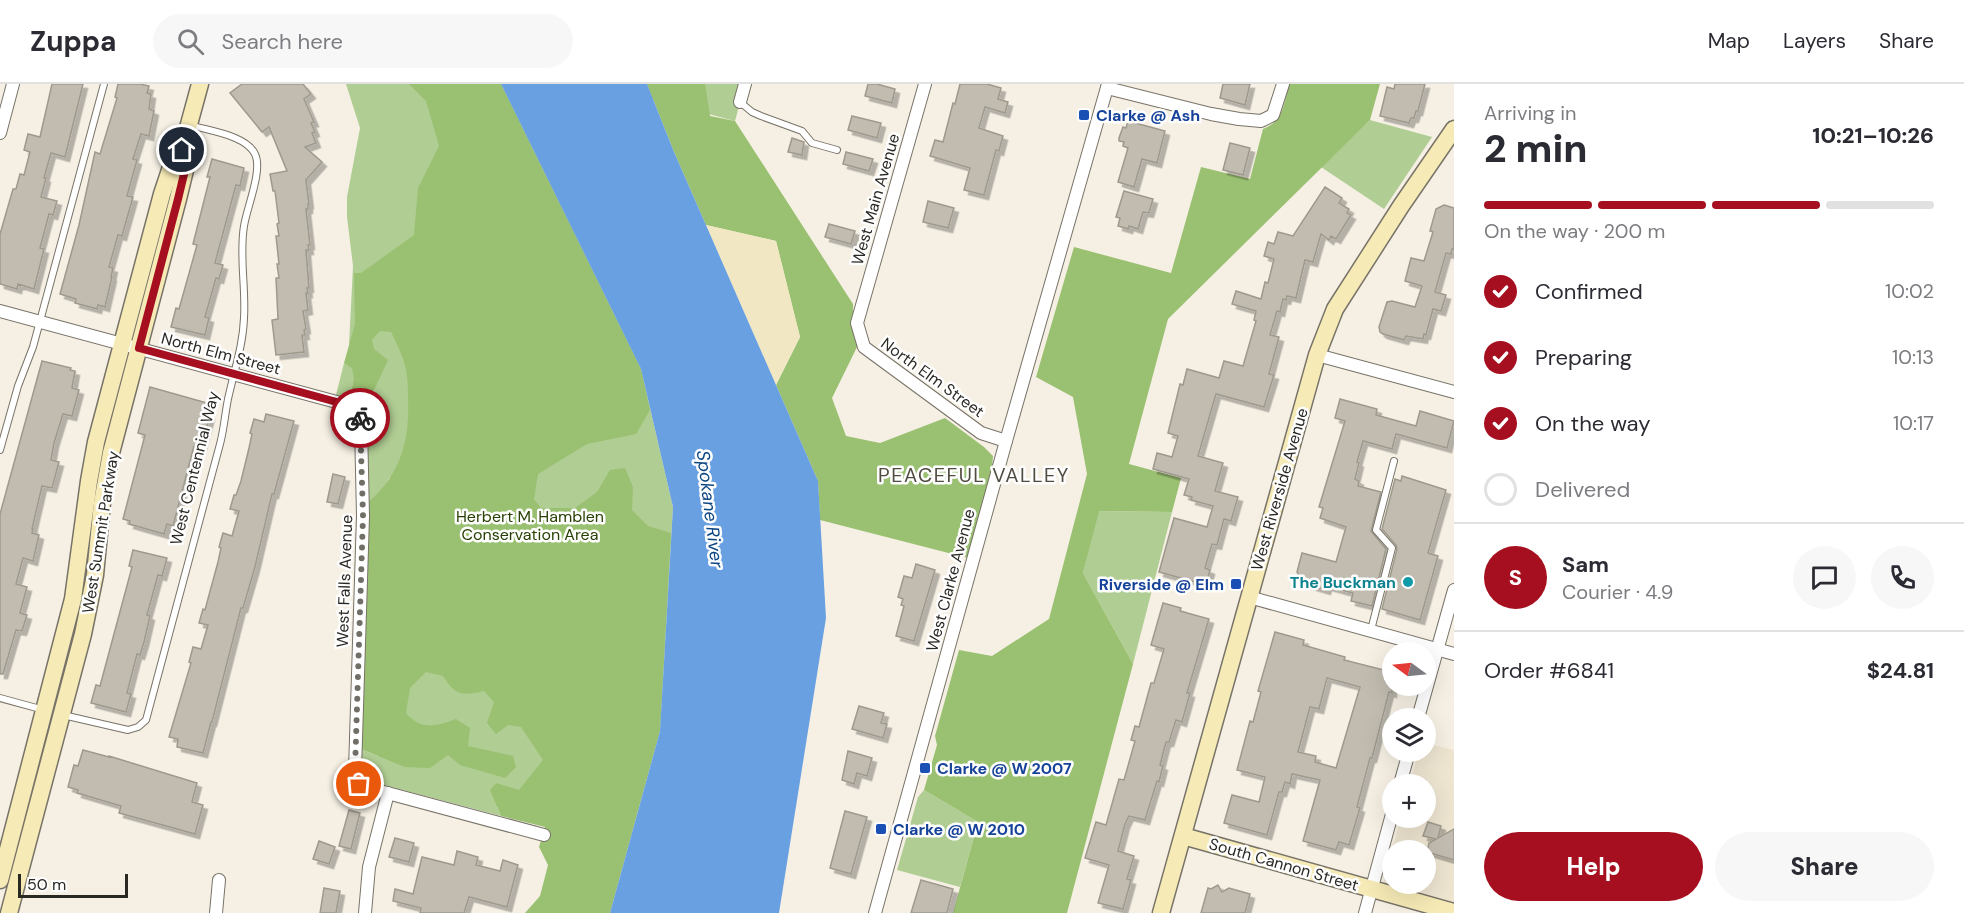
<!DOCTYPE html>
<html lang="en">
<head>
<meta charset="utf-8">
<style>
	:root { --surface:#fff; --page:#f7f7f7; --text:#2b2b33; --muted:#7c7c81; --line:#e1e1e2; --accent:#a60f1f }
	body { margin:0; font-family:"DM Sans",sans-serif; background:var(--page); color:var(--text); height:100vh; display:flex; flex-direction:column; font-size:22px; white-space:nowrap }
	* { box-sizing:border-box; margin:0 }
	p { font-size:20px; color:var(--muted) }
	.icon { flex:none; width:33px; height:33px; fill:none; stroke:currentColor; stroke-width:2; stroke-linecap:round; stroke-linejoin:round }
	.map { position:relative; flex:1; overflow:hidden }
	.details { display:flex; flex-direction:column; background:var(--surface); width:510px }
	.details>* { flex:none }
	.needle { width:39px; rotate:285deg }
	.controls { position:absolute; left:1382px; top:558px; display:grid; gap:12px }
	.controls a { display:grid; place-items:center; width:54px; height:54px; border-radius:50%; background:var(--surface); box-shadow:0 6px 24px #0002; font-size:30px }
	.scale { position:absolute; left:18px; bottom:15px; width:110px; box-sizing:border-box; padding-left:6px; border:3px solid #2a2823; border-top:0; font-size:16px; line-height:21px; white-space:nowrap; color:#2a2823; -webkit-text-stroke:4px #fefefe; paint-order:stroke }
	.pin { position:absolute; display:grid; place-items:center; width:51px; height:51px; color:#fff; margin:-26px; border:3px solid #fff; border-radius:50%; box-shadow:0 2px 6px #0007 }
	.courier { position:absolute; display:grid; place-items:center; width:60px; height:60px; margin:-30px; border:4px solid #a60f1f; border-radius:50%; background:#fff; color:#222; box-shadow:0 2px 8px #0007 }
	.head em { font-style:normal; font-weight:800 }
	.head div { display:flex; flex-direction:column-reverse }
	.head { display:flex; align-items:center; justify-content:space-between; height:102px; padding:0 30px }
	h1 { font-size:39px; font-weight:800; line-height:45px }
	.bar { display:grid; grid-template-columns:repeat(4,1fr); gap:9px 6px; align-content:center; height:72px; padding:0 30px }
	.bar i { height:8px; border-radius:4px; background:var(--line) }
	.bar .selected { background:var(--accent) }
	.bar p { grid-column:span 4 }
	.line { display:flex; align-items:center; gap:15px; padding:0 30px; border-top:2px solid var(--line) }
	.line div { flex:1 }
	.round { display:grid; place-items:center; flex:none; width:63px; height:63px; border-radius:32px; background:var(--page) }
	ol { padding:0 30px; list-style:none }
	li { display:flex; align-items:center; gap:18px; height:66px }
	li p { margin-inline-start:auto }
	li .icon { padding:6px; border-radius:50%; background:var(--accent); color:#fff; stroke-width:4 }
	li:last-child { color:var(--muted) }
	li i { width:33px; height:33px; border:3px solid var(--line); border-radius:50% }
	.action { display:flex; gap:12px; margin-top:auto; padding:12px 30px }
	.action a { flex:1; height:69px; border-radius:36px; background:var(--accent); color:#fff; font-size:24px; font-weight:800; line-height:69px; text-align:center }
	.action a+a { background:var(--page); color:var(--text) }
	header { display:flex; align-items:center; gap:36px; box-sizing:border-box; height:84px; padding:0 30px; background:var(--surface); border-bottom:2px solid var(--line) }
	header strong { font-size:28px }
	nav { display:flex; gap:33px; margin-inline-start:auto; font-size:21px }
	.search { width:420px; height:54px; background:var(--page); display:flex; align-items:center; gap:15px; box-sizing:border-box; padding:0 21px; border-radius:33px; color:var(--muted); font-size:22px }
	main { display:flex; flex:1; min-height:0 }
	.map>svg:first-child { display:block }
	.built { fill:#eee5d1 }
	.green { fill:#b0cd93 }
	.forest { fill:#9ac071 }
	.sand { fill:#f1e7c2 }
	.water { fill:#68a0e1 }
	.building { fill:#c2bcb0; stroke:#9e998d; stroke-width:1.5; fill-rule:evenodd; filter:url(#shadow) }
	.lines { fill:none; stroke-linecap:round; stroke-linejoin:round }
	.lane-casing { stroke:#787368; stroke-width:8 }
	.street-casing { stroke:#787368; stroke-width:14 }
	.secondary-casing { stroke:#787368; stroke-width:19 }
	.lane { stroke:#fff; stroke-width:6 }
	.street { stroke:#fff; stroke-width:12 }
	.secondary { stroke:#f6eab6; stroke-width:16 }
	.done { stroke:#716e67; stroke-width:6; stroke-dasharray:0 10.8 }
	.route { stroke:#a60f1f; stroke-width:8 }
	.transit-dot { fill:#1a4fb4; stroke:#fefefe; stroke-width:2 }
	.culture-dot { fill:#0f9aa8; stroke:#fefefe; stroke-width:2 }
	.labels { text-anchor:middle; stroke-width:5; stroke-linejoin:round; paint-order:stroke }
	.transit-label { font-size:16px; font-weight:bold; fill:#164399; stroke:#fefefe; text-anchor:start }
	.street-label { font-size:16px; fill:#2a2823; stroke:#fefefe }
	.park-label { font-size:16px; fill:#294005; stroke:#fefefe }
	.culture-label { font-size:16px; font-weight:bold; fill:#0d838f; stroke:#fefefe; text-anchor:end }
	.water-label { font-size:18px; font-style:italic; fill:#0b4682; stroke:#fefefe }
	.quarter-label { font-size:20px; letter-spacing:1.5px; fill:#514c41; stroke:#fefefe }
</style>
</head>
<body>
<header>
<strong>Zuppa</strong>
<div class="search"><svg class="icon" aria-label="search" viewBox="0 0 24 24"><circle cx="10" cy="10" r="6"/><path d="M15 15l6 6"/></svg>Search here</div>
<nav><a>Map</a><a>Layers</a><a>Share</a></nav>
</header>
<main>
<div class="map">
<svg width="1454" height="829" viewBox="0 0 1454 829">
	<defs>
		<filter id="shadow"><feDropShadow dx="4.5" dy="4.5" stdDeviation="0" flood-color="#0004"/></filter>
	</defs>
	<rect width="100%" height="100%" fill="#f6f0e4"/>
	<!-- built -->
	<path class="built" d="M 1425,659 L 1454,666 L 1454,821 L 1383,801 L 1392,767 L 1392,800 L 1425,800 L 1425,766 L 1392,766 L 1401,734 L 1425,734 L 1425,700 L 1410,700 L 1418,668 L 1425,668 Z"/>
	<!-- green -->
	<g class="green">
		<path d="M 346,0 L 501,0 L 641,285 L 673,423 L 660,647 L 497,723 L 501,732 L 365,696 L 361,693 L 360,688 L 361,665 L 378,672 L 390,393 L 381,408 L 367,419 L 366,344 L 364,328 L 375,305 L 353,299 L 349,314 L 336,311 L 344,279 L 348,281 L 353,182 L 347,133 L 347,113 L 360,44 Z"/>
		<path d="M 647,0 L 745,0 L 735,37 L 652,15 Z"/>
		<path d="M 1370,36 L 1432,53 L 1384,125 L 1321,83 Z"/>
		<path d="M 1098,427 L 1172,428 L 1133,580 L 1083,489 Z"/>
		<path d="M 924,706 L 978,738 L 960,803 L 897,786 L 918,713 Z"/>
	</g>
	<!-- forest -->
	<g class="forest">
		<path d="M 409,0 L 501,0 L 641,285 L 650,326 L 636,350 L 587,360 L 538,390 L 534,415 L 541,424 L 575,424 L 597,408 L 610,386 L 625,384 L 633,403 L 632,426 L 648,442 L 671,449 L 660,647 L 610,829 L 525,829 L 540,812 L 548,781 L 539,763 L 545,743 L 501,732 L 490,706 L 496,699 L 519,706 L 543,676 L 521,643 L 508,641 L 496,650 L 487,639 L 494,618 L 484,607 C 461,612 456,612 443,592 L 426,588 L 410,604 L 406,629 C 421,647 437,642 456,635 L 470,644 L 468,662 L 513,672 L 516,683 L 505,694 L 460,681 L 448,671 L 430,684 L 405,683 L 361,665 L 367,419 C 400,392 410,357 408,315 C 408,303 408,290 404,278 C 401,268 396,258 391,248 L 380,247 L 372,256 L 374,265 L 388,276 L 364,328 L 356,316 L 349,314 L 354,295 L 352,284 L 344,279 L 355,240 L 354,189 L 361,189 L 414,151 L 418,104 L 439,62 L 426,17 Z"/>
		<path d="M 647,0 L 705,0 L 710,32 L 735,37 L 853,220 L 853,239 L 858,261 L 832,314 L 846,352 L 880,359 L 945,334 L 984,363 L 993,372 L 992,384 L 968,474 L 820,436 L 818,397 L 776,301 L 800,253 L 776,157 L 706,141 L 674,68 Z"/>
		<path d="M 1289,0 L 1380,0 L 1370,36 L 1168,235 L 1129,380 L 1181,394 L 1172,428 L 1099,427 L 1083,489 L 1133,580 L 1067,829 L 953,829 L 978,738 L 924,706 L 937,661 L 935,652 L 959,566 L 992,572 L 1049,535 L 1087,390 L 1073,313 L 1036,293 L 1074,163 L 1171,189 L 1201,83 L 1250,95 L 1263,45 C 1284,37 1284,19 1289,0 Z"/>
	</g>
	<!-- sand -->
	<path class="sand" d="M 706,141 L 776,157 L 800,253 L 776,301 Z"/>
	<!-- water -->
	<path class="water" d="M 501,0 L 647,0 L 674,68 L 818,397 L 826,534 L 779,829 L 610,829 L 660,647 L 673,423 L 641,285 Z"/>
	<!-- building -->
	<g class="building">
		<path d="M 52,0 L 83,0 L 65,73 L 51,69 L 44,94 L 46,94 L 41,113 L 57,117 L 53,131 L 49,130 L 40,164 L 44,165 L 34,205 L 18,200 L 17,205 L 0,200 L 0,150 L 13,105 L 16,105 L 20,90 L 24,91 L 30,68 L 24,66 L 28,50 L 40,53 Z"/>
		<path d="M 118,0 L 140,0 L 149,2 L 147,9 L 151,10 L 149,25 L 154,27 L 149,52 L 141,50 L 133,75 L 137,76 L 127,112 L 133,113 L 122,152 L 118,151 L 109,183 L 113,184 L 111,193 L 112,193 L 105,223 L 98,221 L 97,225 L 75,219 L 76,215 L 60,210 L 79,141 L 95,68 L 100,70 L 117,14 L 115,13 Z"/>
		<path d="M 242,0 L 303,0 L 311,10 L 304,15 L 314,38 L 311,39 L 315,48 L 312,49 L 316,59 L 305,63 L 322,78 L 306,96 L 309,120 L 308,120 L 308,125 L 306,125 L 310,161 L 308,161 L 309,166 L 306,166 L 309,204 L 307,204 L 308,209 L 306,209 L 308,226 L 303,227 L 306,245 L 304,246 L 305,251 L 302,251 L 304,268 L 276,271 L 272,236 L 278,235 L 276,194 L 279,194 L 277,180 L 279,180 L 276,152 L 279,152 L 277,140 L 279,139 L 275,107 L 273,107 L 270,90 L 287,87 L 269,43 L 262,48 L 230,9 Z"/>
		<path d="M 868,0 L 877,0 L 895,5 L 892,19 L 865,12 Z"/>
		<path d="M 960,0 L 987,0 L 1001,4 L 998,15 L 1008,18 L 1005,29 L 985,23 L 979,44 L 1003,52 L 999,67 L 996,66 L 984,111 L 964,106 L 970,84 L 930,72 L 935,56 L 943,58 L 953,19 L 955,20 Z"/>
		<path d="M 1223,0 L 1250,0 L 1245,21 L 1220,14 Z"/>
		<path d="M 1395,0 L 1425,0 L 1418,27 L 1416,27 L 1414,34 L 1411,34 L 1409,39 L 1380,32 L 1387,3 L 1394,5 Z"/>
		<path d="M 852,32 L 881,39 L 877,54 L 848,46 Z"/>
		<path d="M 1128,37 L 1165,47 L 1157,79 L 1142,75 L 1134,103 L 1118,98 L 1128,64 L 1123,62 L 1124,58 L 1119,57 L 1119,54 L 1123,43 L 1126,44 Z"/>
		<path d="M 792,54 L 804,58 L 802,71 L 788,68 Z"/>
		<path d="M 1230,59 L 1250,64 L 1243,91 L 1223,86 Z"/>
		<path d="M 846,68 L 873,75 L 869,87 L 843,80 Z"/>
		<path d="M 212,75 L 244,84 L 240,102 L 236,101 L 215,179 L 223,181 L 219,195 L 216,194 L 205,233 L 209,234 L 205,251 L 171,243 L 176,224 L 179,225 L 197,161 L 193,160 L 210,93 L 207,93 Z"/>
		<path d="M 1325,103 L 1342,114 L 1339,119 L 1349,125 L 1347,129 L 1351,131 L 1336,155 L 1331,152 L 1329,156 L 1321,150 L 1313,178 L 1305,176 L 1296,214 L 1287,212 L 1286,216 L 1283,215 L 1280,228 L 1277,227 L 1270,251 L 1279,253 L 1269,290 L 1274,291 L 1264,323 L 1216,310 L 1198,372 L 1223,379 L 1215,407 L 1238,413 L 1231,437 L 1224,435 L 1217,461 L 1212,460 L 1205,484 L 1210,486 L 1206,501 L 1159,488 L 1174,434 L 1207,443 L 1213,422 L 1191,416 L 1192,413 L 1184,411 L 1189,395 L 1153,385 L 1157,369 L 1172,373 L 1178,352 L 1168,349 L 1180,300 L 1183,301 L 1187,285 L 1219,294 L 1224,277 L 1243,282 L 1256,237 L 1254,236 L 1256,227 L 1232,220 L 1236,207 L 1261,215 L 1265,198 L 1268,199 L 1274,175 L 1264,172 L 1268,158 L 1274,160 L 1278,148 L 1293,152 Z"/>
		<path d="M 1124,107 L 1153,115 L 1149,129 L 1143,128 L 1138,145 L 1129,142 L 1128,145 L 1118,142 L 1120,134 L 1116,133 Z"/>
		<path d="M 928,117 L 954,124 L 948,144 L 923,138 Z"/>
		<path d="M 1444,121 L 1454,124 L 1454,165 L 1452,165 L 1451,170 L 1446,169 L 1435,208 L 1446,211 L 1441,227 L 1433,225 L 1426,251 L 1424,250 L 1423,255 L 1406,252 L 1404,256 L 1383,250 L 1380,248 L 1379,243 L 1387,218 L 1392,217 L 1415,223 L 1422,202 L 1405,197 L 1411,174 L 1424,177 L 1433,148 L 1430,147 L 1436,125 Z"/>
		<path d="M 829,140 L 855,147 L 851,160 L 825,153 Z"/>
		<path d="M 42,277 L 71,284 L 70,286 L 75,287 L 72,304 L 79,306 L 72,332 L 63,330 L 54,359 L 51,376 L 59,378 L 52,404 L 42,402 L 32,445 L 33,445 L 32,449 L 39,451 L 33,477 L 23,474 L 16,500 L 27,503 L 20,529 L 27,531 L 22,547 L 16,546 L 3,590 L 0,590 L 0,430 Z"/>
		<path d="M 150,303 L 207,319 L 204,330 L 210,331 L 201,364 L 194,362 L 173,442 L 167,440 L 164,450 L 129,440 L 130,437 L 123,435 L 145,351 L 138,349 Z"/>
		<path d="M 1340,315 L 1377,325 L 1376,331 L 1416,342 L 1420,327 L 1454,337 L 1447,364 L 1396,350 L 1392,365 L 1363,357 L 1357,378 L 1359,379 L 1355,395 L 1359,397 L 1358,402 L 1381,408 L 1371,447 L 1386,465 L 1372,522 L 1351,517 L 1353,509 L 1327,502 L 1326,506 L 1299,498 L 1300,494 L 1297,488 L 1302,469 L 1336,478 L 1346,443 L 1320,434 L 1323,424 L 1319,423 L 1345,337 L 1335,334 Z"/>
		<path d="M 266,330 L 294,337 L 274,410 L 272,410 L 255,483 L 243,524 L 241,524 L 212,638 L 211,638 L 203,669 L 177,663 L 178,655 L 169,653 L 191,579 L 189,578 L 193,563 L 201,565 L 208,541 L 199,539 L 203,525 L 205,526 L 209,511 L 218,478 L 221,464 L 219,463 L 223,449 L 232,452 L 239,427 L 230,425 L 234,411 L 236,411 L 241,397 L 249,364 L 252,350 L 250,349 L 254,335 L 264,338 Z"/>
		<path d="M 333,390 L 345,393 L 338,420 L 327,418 Z"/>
		<path d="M 1402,392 L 1446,406 L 1428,469 L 1438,472 L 1420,536 L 1382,525 L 1397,465 L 1396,461 L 1382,445 L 1395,395 L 1401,397 Z"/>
		<path d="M 133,466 L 167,474 L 162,492 L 158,491 L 147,531 L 150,532 L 144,558 L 140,571 L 137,570 L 127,609 L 131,610 L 126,628 L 91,619 L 96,601 L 100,602 L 132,483 L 129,482 Z"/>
		<path d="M 916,480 L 935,486 L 914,557 L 896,552 L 904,522 L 901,521 L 903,515 L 898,513 L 904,492 L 912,494 Z"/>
		<path d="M 1163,519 L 1181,524 L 1180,527 L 1209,535 L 1187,609 L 1190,609 L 1182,638 L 1176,636 L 1169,658 L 1166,658 L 1160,681 L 1163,682 L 1159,698 L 1157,697 L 1145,736 L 1129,732 L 1125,740 L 1118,767 L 1134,772 L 1127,795 L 1131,796 L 1123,825 L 1098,819 L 1109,781 L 1085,774 L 1096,738 L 1106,741 L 1119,695 L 1124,696 L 1135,657 L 1131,656 L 1135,642 L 1139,643 L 1151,599 L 1154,599 L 1164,565 L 1151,561 Z"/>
		<path d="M 1275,548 L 1304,556 L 1303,561 L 1345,573 L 1344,576 L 1392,588 L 1392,609 L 1389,608 L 1372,674 L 1370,674 L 1357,723 L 1360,724 L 1349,761 L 1339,758 L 1336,766 L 1303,757 L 1320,696 L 1292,690 L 1290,700 L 1285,698 L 1282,708 L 1279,708 L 1267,751 L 1224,739 L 1232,711 L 1259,718 L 1265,693 L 1237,686 L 1250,637 L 1253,638 L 1261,608 L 1258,607 ZM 1327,594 L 1360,603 L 1336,684 L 1315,678 L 1316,672 L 1298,668 L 1310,623 L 1319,625 Z"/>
		<path d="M 859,622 L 884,629 L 881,639 L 887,640 L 883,654 L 852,645 Z"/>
		<path d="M 83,666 L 109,673 L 109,672 L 197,699 L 192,718 L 203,721 L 195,750 L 119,729 L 121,722 L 77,709 L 78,706 L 68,703 L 74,681 L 78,682 Z"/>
		<path d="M 848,667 L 872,674 L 867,692 L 857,689 L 854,700 L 842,696 Z"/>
		<path d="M 349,726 L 360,729 L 351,765 L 339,762 Z"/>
		<path d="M 845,727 L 867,733 L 851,790 L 830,784 Z"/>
		<path d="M 1428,738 L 1441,742 L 1438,754 L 1454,745 L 1454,776 L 1427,768 L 1429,759 L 1436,755 L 1423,752 Z"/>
		<path d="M 395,754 L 414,759 L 409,778 L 389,773 Z"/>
		<path d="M 319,757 L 335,763 L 329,780 L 313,775 Z"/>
		<path d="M 457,767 L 478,773 L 476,781 L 500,787 L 503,776 L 518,781 L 507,823 L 469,813 L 464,829 L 420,829 L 421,824 L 393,817 L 395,805 L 413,810 L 422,773 L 454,781 Z"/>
		<path d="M 921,796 L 953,805 L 947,829 L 911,829 Z"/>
		<path d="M 1218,801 L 1222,808 L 1229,804 L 1250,810 L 1245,829 L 1201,829 L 1208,804 L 1211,805 Z"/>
		<path d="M 324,804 L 340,807 L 336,829 L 320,829 Z"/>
	</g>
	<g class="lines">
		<defs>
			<g id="lane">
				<path d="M 740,18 L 752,28 L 761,32 L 802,47 L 812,59 L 837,66"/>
				<path d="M 0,366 L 18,302 L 33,263 L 104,0"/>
				<path d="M 1371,546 L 1392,464 L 1376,446 L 1394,377"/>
				<path d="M 0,614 L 44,626"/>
				<path d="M 63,631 L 128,646 L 138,643 L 146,636 L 220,360 C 224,345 225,330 228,315 C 234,287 243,262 244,234 C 246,203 239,172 244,142 C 247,123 263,86 255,70 C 246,51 209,47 190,41"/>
			</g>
			<g id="street">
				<path d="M 925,0 L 857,239 L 864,263 L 981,349 L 1006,357"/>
				<path d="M 1107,4 L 1211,30 L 1239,35 L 1261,37 L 1273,31 L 1283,0"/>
				<path d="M 740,18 L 745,0"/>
				<path d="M 0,49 L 13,0"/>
				<path d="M 0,227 L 344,320 C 356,324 359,330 361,342 L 363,432 L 355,686 C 355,695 357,700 365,703 L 544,751"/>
				<path d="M 1317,271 L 1454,308"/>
				<path d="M 1249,513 L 1454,570"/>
				<path d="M 1418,634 L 1454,506"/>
				<path d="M 1400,700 L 1409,668"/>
				<path d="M 216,829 L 219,796"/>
				<path d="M 365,829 L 369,783 L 388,709"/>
				<path d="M 875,829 L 1006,357 L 1108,0"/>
				<path d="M 1365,829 L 1392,730"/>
			</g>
			<g id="secondary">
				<path d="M 1183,752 L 1454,828"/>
				<path d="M 0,796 L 73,515 L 89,397 L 96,358 L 162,110 L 171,83 L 182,66 L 200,0"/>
				<path d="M 9,829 L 83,550 L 95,491 L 102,419 L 111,369 L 178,115 L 185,86 L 182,66"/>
				<path d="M 1161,829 L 1317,271 L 1335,225 L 1401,122 L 1454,45"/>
			</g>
		</defs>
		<!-- lane casing -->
		<use href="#lane" class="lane-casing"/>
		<!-- street casing -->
		<use href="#street" class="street-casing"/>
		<!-- secondary casing -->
		<use href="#secondary" class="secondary-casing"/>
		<!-- lane -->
		<use href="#lane" class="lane"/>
		<!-- street -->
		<use href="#street" class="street"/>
		<!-- secondary -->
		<use href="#secondary" class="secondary"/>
	</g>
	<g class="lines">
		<!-- done -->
		<path class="done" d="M 359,700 L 356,696 L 355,686 L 363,432 L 360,334"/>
		<!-- route -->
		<path class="route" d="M 182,66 L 185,86 L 178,115 L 139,264 L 344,320 L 355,326 L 360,334"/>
	</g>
	<!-- markers -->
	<g class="transit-dot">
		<rect x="1078" y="25" width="12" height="12" rx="3"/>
		<rect x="1230" y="494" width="12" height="12" rx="3"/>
		<rect x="919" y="678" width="12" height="12" rx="3"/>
		<rect x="875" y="739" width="12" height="12" rx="3"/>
	</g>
	<circle class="culture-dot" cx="1408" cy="498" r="6"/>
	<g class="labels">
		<!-- transit labels -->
		<g class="transit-label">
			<text x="1096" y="37">Clarke @ Ash</text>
			<text x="1224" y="506" text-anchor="end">Riverside @ Elm</text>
			<text x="937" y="690">Clarke @ W 2007</text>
			<text x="893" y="751">Clarke @ W 2010</text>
		</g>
		<!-- street labels -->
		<g class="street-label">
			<text transform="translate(875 115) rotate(-74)" y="6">West Main Avenue</text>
			<text transform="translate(221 269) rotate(15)" y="6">North Elm Street</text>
			<text transform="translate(933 293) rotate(36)" y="6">North Elm Street</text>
			<text transform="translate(194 384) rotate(-76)" y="6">West Centennial Way</text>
			<text transform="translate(1279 405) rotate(-74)" y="6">West Riverside Avenue</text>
			<text transform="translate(100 448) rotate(-81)" y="6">West Summit Parkway</text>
			<text transform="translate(950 496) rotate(-75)" y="6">West Clarke Avenue</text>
			<text transform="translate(344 497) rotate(-88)" y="6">West Falls Avenue</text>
			<text transform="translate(1284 780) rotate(16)" y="6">South Cannon Street</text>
		</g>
		<!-- park labels -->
		<g class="park-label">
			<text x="530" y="438">Herbert M. Hamblen<tspan x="530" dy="18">Conservation Area</tspan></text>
		</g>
		<!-- culture labels -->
		<g class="culture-label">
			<text x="1396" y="504">The Buckman</text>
		</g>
		<!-- water labels -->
		<g class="water-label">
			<text transform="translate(710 425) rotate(83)" y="6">Spokane River</text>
		</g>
		<!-- quarter labels -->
		<g class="quarter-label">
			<text x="974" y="398">PEACEFUL VALLEY</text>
		</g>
	</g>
</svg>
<div class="controls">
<a><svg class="needle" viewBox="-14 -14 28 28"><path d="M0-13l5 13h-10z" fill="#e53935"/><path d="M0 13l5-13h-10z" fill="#7c7c81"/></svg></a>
<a><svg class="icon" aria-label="layers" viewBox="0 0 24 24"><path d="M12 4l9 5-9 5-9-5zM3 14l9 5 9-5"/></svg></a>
<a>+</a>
<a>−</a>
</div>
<div class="scale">50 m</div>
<div class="pin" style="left:359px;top:700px;background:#ea580c"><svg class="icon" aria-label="bag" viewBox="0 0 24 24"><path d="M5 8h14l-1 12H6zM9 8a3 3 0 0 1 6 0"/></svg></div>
<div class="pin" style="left:182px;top:66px;background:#1f2937"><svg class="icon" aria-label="home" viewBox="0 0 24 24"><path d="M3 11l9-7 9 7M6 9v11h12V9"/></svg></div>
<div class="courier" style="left:360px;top:334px"><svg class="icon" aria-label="bike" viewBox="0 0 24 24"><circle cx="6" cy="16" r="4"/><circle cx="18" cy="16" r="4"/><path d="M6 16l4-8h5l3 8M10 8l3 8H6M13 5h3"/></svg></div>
</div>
<section class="details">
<div class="head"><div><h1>2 min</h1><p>Arriving in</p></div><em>10:21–10:26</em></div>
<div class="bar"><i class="selected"></i><i class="selected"></i><i class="selected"></i><i></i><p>On the way · 200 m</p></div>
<ol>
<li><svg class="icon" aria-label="check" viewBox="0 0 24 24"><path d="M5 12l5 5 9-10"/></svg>Confirmed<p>10:02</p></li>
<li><svg class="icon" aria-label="check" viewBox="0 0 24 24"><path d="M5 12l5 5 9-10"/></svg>Preparing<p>10:13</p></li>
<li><svg class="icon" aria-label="check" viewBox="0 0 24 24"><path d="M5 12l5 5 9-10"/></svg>On the way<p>10:17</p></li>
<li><i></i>Delivered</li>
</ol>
<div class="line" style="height:108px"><b class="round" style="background:var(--accent);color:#fff">S</b><div><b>Sam</b><p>Courier · 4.9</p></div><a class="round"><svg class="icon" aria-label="chat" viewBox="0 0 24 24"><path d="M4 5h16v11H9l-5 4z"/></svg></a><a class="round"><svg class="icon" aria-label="phone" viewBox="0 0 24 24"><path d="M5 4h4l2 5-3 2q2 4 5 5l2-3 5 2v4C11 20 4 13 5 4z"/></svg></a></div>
<div class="line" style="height:78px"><div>Order #6841</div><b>$24.81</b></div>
<div class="action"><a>Help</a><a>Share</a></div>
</section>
</main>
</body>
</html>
